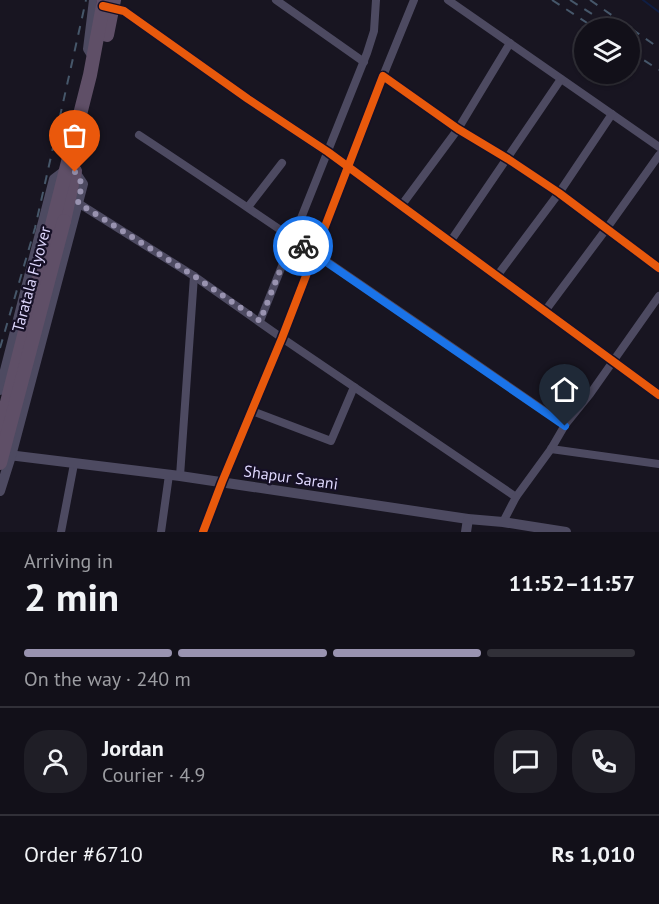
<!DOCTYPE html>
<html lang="en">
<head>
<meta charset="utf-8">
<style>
	:root { --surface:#121019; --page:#1f1e26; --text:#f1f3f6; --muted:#9c9da2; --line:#313038; --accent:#9993b0 }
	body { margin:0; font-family:"PT Sans",sans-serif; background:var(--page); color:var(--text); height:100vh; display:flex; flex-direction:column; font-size:22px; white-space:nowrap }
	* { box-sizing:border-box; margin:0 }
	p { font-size:20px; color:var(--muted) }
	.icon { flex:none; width:33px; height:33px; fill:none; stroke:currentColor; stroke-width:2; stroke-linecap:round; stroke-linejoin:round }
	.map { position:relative; height:532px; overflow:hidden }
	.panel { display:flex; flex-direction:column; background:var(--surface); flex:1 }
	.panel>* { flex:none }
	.fabs { position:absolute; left:574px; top:18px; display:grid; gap:12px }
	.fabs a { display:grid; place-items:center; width:66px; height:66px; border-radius:50%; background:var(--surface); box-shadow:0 2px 4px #0004,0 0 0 2px var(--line); font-size:30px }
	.pin { position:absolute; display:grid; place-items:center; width:51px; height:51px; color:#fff; margin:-62px -26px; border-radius:50% 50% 50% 0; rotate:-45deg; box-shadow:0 0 6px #0007 }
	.pin .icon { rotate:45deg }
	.courier { position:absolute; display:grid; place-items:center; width:60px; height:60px; margin:-30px; border:4px solid #1a73e8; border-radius:50%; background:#fff; color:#222; box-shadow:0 2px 8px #0007 }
	.summary em { font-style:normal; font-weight:600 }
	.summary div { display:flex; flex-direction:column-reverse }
	.summary { display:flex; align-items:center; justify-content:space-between; height:102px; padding:0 24px }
	h1 { font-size:39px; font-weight:600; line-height:45px }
	.bar { display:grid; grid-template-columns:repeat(4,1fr); gap:9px 6px; align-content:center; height:72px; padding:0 24px }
	.bar i { height:8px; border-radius:4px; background:var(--line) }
	.bar .active { background:var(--accent) }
	.bar p { grid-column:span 4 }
	.line { display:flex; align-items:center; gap:15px; padding:0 24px; border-top:2px solid var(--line) }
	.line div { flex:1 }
	.round { display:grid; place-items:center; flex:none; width:63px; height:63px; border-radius:24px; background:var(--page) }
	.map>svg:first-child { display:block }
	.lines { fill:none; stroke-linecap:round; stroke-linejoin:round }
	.stream { stroke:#101e43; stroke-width:2 }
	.minor { stroke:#4d4a61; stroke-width:8 }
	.tertiary { stroke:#4d4a61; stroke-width:10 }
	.trunk { stroke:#5f4f67; stroke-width:14 }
	.rail { stroke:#46576a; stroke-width:2; stroke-dasharray:9 8; stroke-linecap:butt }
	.trunk-bridge { stroke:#5f4f67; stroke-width:14 }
	.cycleway-casing { stroke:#161026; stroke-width:11 }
	.cycleway { stroke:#e8590c; stroke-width:8 }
	.done { stroke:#9993b0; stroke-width:6; stroke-dasharray:0 10.8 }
	.route { stroke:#1a73e8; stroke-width:8 }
	.labels { text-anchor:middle; stroke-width:4.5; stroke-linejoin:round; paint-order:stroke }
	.street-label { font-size:16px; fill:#ded7fd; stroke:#161026 }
</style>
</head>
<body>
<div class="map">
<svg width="659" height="532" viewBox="0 0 659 532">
	<rect width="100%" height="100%" fill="#181521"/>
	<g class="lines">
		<!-- stream -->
		<path class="stream" d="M 643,0 L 659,12"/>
		<!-- minor -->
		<g class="minor">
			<path d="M 93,0 L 87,49 L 94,60"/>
			<path d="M 276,0 L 364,62"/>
			<path d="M 448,0 L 659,147"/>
			<path d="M 383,76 L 414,0"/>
			<path d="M 139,135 C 283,230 424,328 565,425"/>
			<path d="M 78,203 L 194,276 L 282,338 L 516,497"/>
			<path d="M 401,206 L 458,129 L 510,43"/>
			<path d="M 248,207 L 282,163"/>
			<path d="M 450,242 L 561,79"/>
			<path d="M 497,276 L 559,193 L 612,114"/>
			<path d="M 545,311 L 607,228 L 659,155"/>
			<path d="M 260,321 L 367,53 L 374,31 L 376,0"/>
			<path d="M 252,411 L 331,441 L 354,387"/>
			<path d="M 551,449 L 659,464"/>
			<path d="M 180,476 L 194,276"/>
			<path d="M 503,522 L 516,497 L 551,449 L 565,425 L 590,394 L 659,296"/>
			<path d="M 61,532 L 74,464"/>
			<path d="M 161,532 L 169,475"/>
			<path d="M 203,532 L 222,482 L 282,338 L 383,76 L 458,129 L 508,159 L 559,193 L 659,268"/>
		</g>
		<!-- tertiary -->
		<g class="tertiary">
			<path d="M 105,6 L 124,11 L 248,99 L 328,152 L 659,395"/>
			<path d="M 0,390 L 54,179 L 66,170"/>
			<path d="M 0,454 L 180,476 L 468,519 L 503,522 L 566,532"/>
			<path d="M 0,491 L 11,456 L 83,184 L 75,172"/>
			<path d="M 466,532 L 468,519"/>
		</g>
		<!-- trunk -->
		<g class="trunk">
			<path d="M 107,35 L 114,0"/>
			<path d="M 64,221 L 75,171"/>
			<path d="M 0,430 L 90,75 L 104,0"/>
		</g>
		<!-- rail -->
		<g class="rail">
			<path d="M 552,0 L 595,28"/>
			<path d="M 570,0 L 614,28"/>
			<path d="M 590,0 L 659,48"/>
			<path d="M 630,51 L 659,70"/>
			<path d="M 0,348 L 35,228 L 86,0"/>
		</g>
		<!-- trunk-bridge -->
		<path class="trunk-bridge" d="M 0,463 L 64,221"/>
		<defs>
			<g id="cycleway">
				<path d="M 103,6 L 124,11 L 248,99 L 328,152 L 659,395"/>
				<path d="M 203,532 L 222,482 L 282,338 L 383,76 L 458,129 L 508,159 L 559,193 L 659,268"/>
			</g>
		</defs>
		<!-- cycleway casing -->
		<use href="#cycleway" class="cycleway-casing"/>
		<!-- cycleway -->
		<use href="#cycleway" class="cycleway"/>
	</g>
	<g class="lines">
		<!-- done -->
		<path class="done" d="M 75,172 L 82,184 L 78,203 L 194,276 L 260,321 L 293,238 L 303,246"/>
		<!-- route -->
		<path class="route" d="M 303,246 L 565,426"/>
	</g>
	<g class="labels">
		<!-- street labels -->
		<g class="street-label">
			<text transform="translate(31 279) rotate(-75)" y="6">Taratala Flyover</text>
			<text transform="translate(291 477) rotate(8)" y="6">Shapur Sarani</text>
		</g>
	</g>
</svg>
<div class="fabs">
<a><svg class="icon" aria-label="layers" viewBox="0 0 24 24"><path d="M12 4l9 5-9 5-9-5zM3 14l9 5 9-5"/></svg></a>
</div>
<div class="pin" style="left:75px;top:172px;background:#ea580c"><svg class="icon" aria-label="bag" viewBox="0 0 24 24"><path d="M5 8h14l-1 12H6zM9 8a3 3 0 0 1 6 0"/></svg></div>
<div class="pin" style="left:565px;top:426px;background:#1f2937"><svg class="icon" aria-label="home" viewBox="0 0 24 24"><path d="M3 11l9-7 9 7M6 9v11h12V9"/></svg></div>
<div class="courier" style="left:303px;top:246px"><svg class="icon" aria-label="bike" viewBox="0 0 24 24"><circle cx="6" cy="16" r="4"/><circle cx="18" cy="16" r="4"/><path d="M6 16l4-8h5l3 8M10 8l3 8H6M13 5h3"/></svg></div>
</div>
<section class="panel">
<div class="summary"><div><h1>2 min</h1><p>Arriving in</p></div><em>11:52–11:57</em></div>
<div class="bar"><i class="active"></i><i class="active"></i><i class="active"></i><i></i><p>On the way · 240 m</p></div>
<div class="line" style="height:108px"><a class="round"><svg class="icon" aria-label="person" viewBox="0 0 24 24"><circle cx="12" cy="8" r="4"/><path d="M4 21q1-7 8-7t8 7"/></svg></a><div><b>Jordan</b><p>Courier · 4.9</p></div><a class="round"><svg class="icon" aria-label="chat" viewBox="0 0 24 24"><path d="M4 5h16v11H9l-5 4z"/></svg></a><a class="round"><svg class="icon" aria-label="phone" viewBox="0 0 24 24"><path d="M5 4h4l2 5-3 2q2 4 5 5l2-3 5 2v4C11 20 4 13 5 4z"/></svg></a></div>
<div class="line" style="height:78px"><div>Order #6710</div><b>Rs 1,010</b></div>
</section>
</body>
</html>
